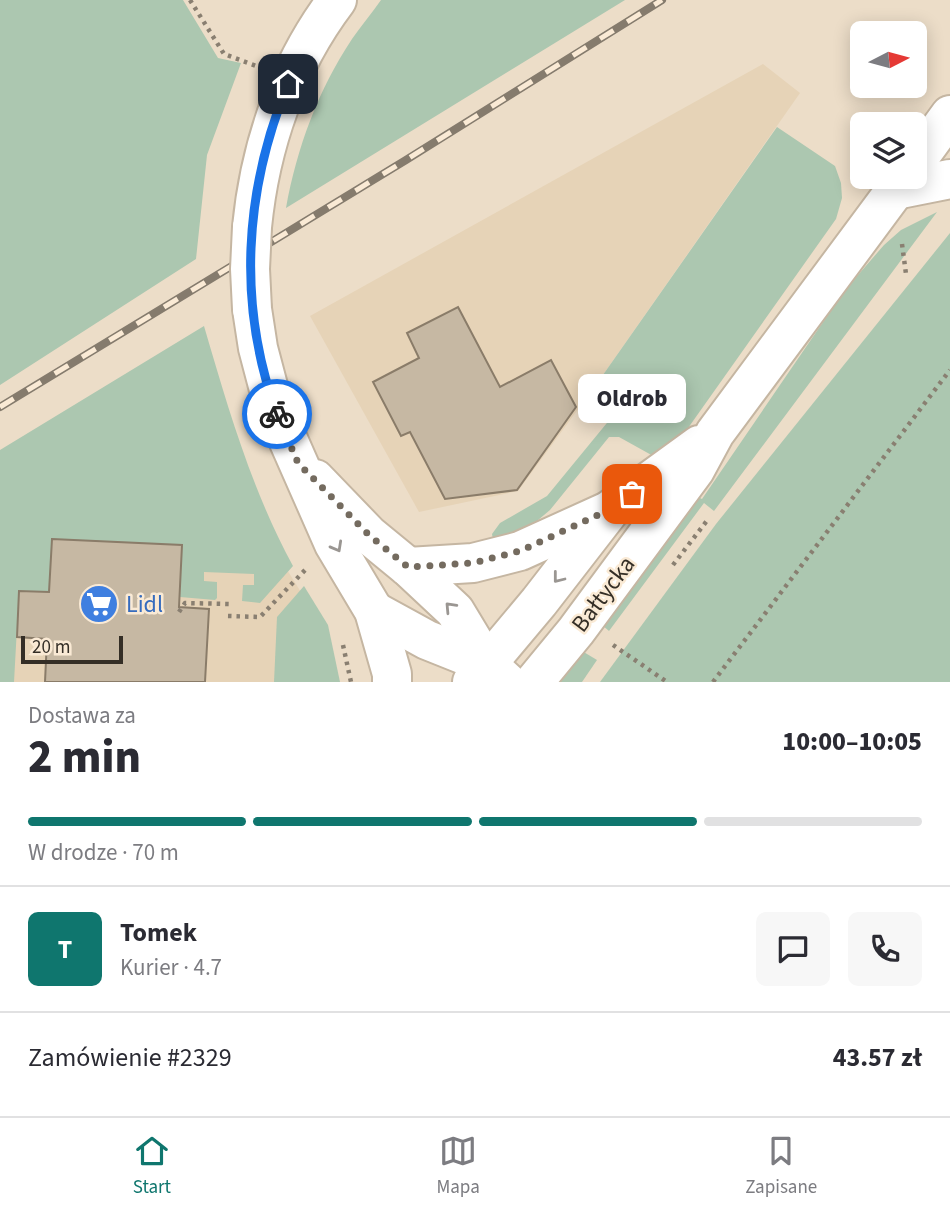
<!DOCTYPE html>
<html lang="pl">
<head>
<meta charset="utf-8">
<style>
	:root { --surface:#fff; --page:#f7f7f7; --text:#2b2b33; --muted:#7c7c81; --line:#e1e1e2; --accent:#0f766e }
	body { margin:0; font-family:"Source Sans 3",sans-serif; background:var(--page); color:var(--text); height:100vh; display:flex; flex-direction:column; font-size:26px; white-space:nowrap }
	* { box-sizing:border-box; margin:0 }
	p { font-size:23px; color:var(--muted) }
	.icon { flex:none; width:38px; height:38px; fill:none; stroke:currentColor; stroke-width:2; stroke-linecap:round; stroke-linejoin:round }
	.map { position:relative; height:682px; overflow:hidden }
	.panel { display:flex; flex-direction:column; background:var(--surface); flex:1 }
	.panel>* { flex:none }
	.needle { width:46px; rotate:84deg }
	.tools { position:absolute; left:850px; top:21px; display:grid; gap:14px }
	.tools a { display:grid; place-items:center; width:77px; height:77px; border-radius:10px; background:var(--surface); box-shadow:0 4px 18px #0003; font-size:35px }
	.scale { position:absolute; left:21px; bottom:18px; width:102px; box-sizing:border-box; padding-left:7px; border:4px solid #342e26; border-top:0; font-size:19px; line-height:24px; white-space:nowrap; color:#342e26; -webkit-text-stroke:5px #faead5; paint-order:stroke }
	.pin { position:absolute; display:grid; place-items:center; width:60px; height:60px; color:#fff; margin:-30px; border-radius:14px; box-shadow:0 4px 10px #0006 }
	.courier { position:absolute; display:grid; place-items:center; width:70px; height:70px; margin:-35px; border:5px solid #1a73e8; border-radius:50%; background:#fff; color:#222; box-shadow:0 2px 9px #0007 }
	.bubble { position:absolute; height:49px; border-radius:10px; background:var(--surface); box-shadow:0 4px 18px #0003; font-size:23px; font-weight:800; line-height:49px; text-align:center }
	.head em { font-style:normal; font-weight:800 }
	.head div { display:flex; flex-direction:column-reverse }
	.head { display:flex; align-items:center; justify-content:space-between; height:119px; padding:0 28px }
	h1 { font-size:46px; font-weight:800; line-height:52px }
	.bar { display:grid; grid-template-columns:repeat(4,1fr); gap:10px 7px; align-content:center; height:84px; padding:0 28px }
	.bar i { height:9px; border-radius:5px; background:var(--line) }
	.bar .active { background:var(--accent) }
	.bar p { grid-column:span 4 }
	.line { display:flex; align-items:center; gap:18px; padding:0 28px; border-top:2px solid var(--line) }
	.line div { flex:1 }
	.round { display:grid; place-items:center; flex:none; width:74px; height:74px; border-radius:10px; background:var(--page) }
	.tabs { display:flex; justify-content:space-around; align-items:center; height:98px; border-top:2px solid var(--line); background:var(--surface); font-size:19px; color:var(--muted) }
	.tabs a { display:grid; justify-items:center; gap:4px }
	.tabs .active { color:var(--accent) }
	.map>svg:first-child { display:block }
	.built { fill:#e6d3b7 }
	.green { fill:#acc7b0 }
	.building { fill:#c6b8a3; stroke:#8a7c69; stroke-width:2 }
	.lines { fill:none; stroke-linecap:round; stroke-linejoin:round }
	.street-casing { stroke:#c5b6a2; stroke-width:42 }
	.secondary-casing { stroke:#c5b6a2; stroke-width:42 }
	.path { stroke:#897f71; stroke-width:4.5; stroke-dasharray:3.5 5; stroke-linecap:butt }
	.street { stroke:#fff; stroke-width:38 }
	.secondary { stroke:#fff; stroke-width:38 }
	.rail-casing { stroke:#857b6d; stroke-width:8 }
	.rail { stroke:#faead5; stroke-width:5; stroke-dasharray:16; stroke-linecap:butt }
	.secondary-bridge-casing { stroke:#c5b6a2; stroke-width:42; stroke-linecap:butt }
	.secondary-bridge { stroke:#fff; stroke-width:38 }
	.oneway { stroke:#9a9692 }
	.done { stroke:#746b5f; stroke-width:7; stroke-dasharray:0 12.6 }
	.route { stroke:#1a73e8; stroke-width:9 }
	.labels { text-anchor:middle; stroke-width:5; stroke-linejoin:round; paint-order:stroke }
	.street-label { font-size:24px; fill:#342e26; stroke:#faead5 }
	.shop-label { font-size:24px; fill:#366cbe; stroke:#faead5; text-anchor:start }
</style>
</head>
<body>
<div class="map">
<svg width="950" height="682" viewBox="0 0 950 682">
	<rect width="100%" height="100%" fill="#ecddc8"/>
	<!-- built -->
	<g class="built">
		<path d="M 763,64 L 800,93 L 598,382 L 518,491 L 419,512 L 310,316 Z"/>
		<path d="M 0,535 L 273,547 L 307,602 L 305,682 L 0,682 Z"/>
	</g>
	<!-- green -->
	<g class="green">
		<path d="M 0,0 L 183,0 L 218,58 L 241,63 L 207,155 L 196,259 L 0,385 Z"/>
		<path d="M 381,0 L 625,0 L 286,208 C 297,148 318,90 352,39 C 361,26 372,13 381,0 Z"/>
		<path d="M 777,127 L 835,166 L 841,183 L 842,198 L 836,219 L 664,462 L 619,437 L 609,437 L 550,510 L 525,531 L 494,545 L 492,534 L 500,523 L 547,496 L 611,418 L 598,382 Z"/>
		<path d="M 937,212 L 714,511 L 704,503 L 609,631 L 602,625 L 696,496 L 702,499 L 845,290 L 884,245 L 901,230 Z"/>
		<path d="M 950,233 L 950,682 L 600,682 L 716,524 Z"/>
		<path d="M 204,326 C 228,408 252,491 293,566 L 260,603 L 242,601 L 243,585 L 254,585 L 254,574 L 204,572 L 204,581 L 217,582 L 217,598 L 215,600 L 180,597 L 182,545 L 52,539 L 49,592 L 19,591 L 14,682 L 0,682 L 0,450 Z"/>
		<path d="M 304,586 L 328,625 L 340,682 L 274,682 L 277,617 Z"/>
		<path d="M 582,651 L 597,660 L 582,682 L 560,682 Z"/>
	</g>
	<!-- building -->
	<g class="building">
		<path d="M 458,307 L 500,387 L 551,360 L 576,407 L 517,490 L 445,499 L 410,432 L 401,436 L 373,382 L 419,358 L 407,333 Z"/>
		<path d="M 52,539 L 182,545 L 179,607 L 209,609 L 205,682 L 45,682 L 47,639 L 17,637 L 19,591 L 49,592 Z"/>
	</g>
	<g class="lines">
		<defs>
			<g id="street">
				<path d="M 915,163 L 950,115"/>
				<path d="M 895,190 L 950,179"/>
				<path d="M 408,567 L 473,563 L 520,551 L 606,512"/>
				<path d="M 472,682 L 539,602 L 611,509 L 699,445"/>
				<path d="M 534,682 L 576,631 L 695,470 L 715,433 L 905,177"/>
			</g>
			<g id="secondary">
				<path d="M 252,227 C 260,146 287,66 337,0"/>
				<path d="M 252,309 L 258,348 L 268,386 L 282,426 L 334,544 L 374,611 L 392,674 L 392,682"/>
				<path d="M 315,479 L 369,535 L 408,567 L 455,611 L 487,664 L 507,682"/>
				<path d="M 374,611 L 427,640 L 487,664"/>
			</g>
		</defs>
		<!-- street casing -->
		<use href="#street" class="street-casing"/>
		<!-- secondary casing -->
		<use href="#secondary" class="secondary-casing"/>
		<!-- path -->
		<g class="path">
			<path d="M 190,0 L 224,54 L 259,67"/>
			<path d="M 902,244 L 906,274"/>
			<path d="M 673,565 L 709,518"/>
			<path d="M 179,612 L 185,603 L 229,604"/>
			<path d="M 228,616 L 260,617 L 307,568"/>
			<path d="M 343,645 L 351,682"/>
			<path d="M 613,645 L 667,682"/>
			<path d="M 713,682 L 950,370"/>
		</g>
		<!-- street -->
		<use href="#street" class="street"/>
		<!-- secondary -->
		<use href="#secondary" class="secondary"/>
		<defs>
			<path id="rail" d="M 0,407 L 406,160 L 662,0"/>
		</defs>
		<!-- rail casing -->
		<use href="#rail" class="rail-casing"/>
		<!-- rail -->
		<use href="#rail" class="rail"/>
		<defs>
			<path id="secondary-bridge" d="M 252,227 L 250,269 L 252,309"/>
		</defs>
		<!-- secondary-bridge casing -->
		<use href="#secondary-bridge" class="secondary-bridge-casing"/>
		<!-- secondary-bridge -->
		<use href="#secondary-bridge" class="secondary-bridge"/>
	</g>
	<!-- one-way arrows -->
	<defs><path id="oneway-chevron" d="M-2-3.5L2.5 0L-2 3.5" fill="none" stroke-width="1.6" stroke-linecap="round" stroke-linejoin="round" transform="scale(1.75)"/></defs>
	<g class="oneway">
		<use href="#oneway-chevron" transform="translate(337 547) rotate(61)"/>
		<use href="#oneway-chevron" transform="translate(558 578) rotate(128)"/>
		<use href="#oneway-chevron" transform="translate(450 607) rotate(-133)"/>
	</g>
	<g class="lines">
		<!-- done -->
		<path class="done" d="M 277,414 L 298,463 L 369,535 L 408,567 L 473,563 L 520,551 L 611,509 L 632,494"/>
		<!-- route -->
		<path class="route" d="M 277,414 C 237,305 244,191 288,84"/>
	</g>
	<!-- icons -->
	<defs>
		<symbol id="supermarket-disc" viewBox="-11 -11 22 22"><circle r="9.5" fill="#3f7fe0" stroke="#faead5"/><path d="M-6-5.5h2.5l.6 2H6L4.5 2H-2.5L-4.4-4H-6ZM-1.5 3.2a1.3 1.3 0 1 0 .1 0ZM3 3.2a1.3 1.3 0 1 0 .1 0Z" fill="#fff"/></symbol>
	</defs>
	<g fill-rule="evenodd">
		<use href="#supermarket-disc" x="77" y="582" width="44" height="44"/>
	</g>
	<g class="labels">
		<!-- street labels -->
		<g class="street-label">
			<text transform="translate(603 594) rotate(-53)" y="8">Bałtycka</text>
		</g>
		<!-- shop labels -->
		<g class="shop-label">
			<text x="126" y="612">Lidl</text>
		</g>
	</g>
</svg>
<div class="tools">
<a><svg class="needle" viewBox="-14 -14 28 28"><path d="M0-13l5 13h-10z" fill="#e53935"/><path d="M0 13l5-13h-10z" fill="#7c7c81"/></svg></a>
<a><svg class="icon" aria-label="layers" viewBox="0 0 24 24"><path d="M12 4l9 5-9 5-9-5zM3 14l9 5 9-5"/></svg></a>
</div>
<div class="scale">20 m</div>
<div class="pin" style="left:632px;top:494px;background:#ea580c"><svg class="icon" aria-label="bag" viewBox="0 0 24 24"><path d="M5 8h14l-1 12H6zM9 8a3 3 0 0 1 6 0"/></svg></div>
<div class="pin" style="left:288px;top:84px;background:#1f2937"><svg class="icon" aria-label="home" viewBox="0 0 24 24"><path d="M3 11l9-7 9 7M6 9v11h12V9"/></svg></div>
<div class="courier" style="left:277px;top:414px"><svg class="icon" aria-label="bike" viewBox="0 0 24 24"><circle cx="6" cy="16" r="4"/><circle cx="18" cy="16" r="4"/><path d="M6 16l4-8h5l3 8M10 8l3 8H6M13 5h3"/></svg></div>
<div class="bubble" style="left:578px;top:374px;width:108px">Oldrob</div>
</div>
<section class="panel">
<div class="head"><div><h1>2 min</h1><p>Dostawa za</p></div><em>10:00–10:05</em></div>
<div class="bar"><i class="active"></i><i class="active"></i><i class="active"></i><i></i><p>W drodze · 70 m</p></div>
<div class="line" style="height:126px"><b class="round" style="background:var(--accent);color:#fff">T</b><div><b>Tomek</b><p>Kurier · 4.7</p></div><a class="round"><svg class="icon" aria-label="chat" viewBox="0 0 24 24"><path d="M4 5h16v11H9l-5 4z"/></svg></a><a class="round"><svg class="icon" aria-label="phone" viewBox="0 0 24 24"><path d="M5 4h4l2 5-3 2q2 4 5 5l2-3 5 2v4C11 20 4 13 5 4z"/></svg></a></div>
<div class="line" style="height:91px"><div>Zamówienie #2329</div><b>43.57 zł</b></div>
</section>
<nav class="tabs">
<a class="active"><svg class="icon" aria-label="home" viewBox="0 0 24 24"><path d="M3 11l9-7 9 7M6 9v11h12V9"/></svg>Start</a>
<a><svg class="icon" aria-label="map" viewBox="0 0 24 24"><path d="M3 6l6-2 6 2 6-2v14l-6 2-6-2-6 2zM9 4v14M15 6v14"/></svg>Mapa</a>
<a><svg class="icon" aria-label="saved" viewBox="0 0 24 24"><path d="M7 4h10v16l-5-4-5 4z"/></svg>Zapisane</a>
</nav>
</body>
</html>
